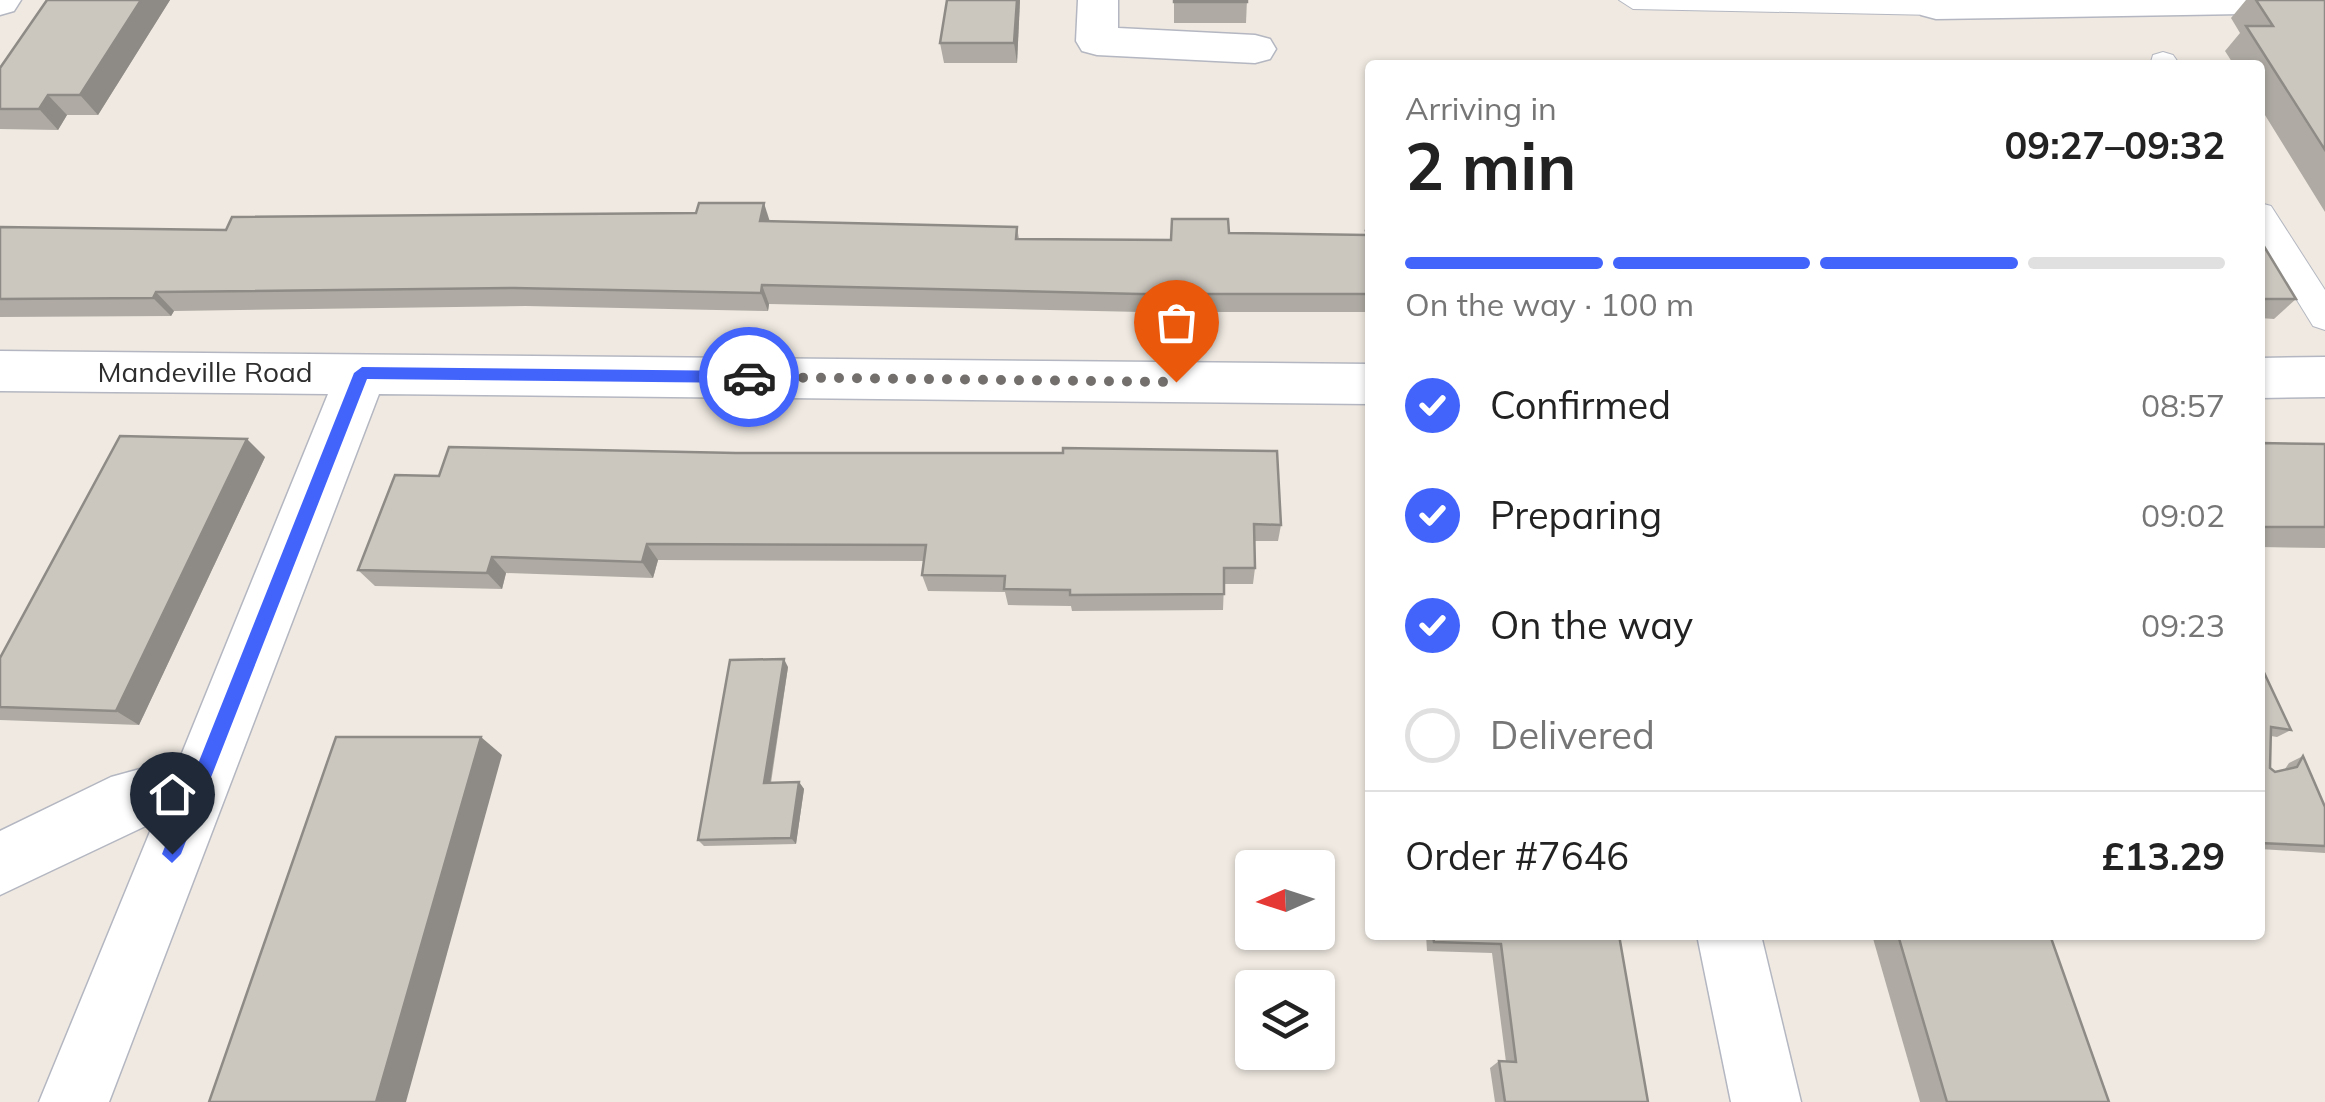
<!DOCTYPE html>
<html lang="en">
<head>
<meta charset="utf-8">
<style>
	:root { --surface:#fff; --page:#f2f2f2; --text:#222; --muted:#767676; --line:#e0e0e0; --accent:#4264fb }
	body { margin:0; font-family:Mulish,sans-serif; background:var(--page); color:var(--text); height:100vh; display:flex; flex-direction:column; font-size:38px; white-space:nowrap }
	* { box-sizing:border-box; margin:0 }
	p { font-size:32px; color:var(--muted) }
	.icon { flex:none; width:55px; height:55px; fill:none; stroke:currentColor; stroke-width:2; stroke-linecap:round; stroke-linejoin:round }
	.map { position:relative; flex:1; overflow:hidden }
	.drawer { position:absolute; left:1365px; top:60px; width:900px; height:880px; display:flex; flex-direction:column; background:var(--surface); border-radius:10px; box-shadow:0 2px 8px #0004 }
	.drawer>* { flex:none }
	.needle { width:65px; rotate:267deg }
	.tools { position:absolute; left:1235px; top:850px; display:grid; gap:20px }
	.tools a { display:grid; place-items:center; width:100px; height:100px; border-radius:10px; background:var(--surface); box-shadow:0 2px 8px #0004; font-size:50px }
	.pin { position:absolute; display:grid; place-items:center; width:85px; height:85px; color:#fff; margin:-102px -42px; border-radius:50% 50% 50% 0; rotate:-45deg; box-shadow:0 0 10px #0007 }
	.pin .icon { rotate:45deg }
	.courier { position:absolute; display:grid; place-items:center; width:100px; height:100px; margin:-50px; border:8px solid #4264fb; border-radius:50%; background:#fff; color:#222; box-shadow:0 2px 12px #0007 }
	.summary em { font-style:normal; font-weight:700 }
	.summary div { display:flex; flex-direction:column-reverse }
	.summary { display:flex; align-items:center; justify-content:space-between; height:170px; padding:0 40px }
	h1 { font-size:65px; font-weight:700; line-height:75px }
	.bar { display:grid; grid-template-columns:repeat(4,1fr); gap:15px 10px; align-content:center; height:120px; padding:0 40px }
	.bar i { height:12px; border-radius:8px; background:var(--line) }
	.bar .on { background:var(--accent) }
	.bar p { grid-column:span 4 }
	.line { display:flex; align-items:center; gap:25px; padding:0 40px; border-top:2px solid var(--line) }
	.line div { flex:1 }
	ol { padding:0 40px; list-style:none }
	li { display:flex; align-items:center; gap:30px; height:110px }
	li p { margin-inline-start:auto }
	li .icon { padding:10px; border-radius:50%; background:var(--accent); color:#fff; stroke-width:4 }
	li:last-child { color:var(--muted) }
	li i { width:55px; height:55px; border:5px solid var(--line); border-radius:50% }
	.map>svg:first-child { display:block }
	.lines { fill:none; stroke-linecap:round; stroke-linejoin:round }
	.lane-casing { stroke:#b4b7c1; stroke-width:2 }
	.street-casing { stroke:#b4b7c1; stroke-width:3 }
	.lane { fill:#fff; fill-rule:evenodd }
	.street { fill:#fff; fill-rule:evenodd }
	.wall { fill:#afaba4 }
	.shaded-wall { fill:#8e8b86 }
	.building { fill:#cbc7bf; stroke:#8e8b86; stroke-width:2.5 }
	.route { fill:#4264fb }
	.done { stroke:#726f6d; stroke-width:10; stroke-dasharray:0 18 }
	.labels { text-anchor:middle; stroke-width:8; stroke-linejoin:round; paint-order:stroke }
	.street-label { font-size:28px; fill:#2e2e2e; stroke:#fff }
</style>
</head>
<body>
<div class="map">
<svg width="2325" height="1102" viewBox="0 0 2325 1102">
	<rect width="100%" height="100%" fill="#efe9e1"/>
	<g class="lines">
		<defs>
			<g id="lane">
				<path d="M 1619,0 L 1946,0 L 1950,6 L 1936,15 L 1633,9 Z"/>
				<path d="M 2163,52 L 2173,55 L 2180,65 L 2150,65 L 2153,55 Z"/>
				<path d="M 2260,203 L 2271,206 L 2325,290 L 2325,330 L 2313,326 L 2260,240 Z"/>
			</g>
			<g id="street">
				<path d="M 0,0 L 21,0 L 14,11 L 0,15 Z"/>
				<path d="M 1078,0 L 1118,0 L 1118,28 L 1255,35 L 1270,39 L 1276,49 L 1270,59 L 1255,63 L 1097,55 L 1082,51 L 1076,41 Z"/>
				<path d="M 1919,0 L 2325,0 L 2325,8 L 2310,13 L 1936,19 L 1921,15 L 1915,6 Z"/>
				<path d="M 0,351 L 1370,364 L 1370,404 L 379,394 L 109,1102 L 39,1102 L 154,822 L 0,895 L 0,831 L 111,777 L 180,758 L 328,394 L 0,391 Z"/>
				<path d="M 2325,357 L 2325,397 L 2260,398 L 2260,358 Z"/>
				<path d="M 1697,935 L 1761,935 L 1801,1102 L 1731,1102 Z"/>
			</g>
		</defs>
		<!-- lane casing -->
		<use href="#lane" class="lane-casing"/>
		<!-- street casing -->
		<use href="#street" class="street-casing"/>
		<!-- lane -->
		<use href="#lane" class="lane"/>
		<!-- street -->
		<use href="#street" class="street"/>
	</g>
	<!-- wall -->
	<g class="wall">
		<path d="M 47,0 L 170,0 L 98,115 L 67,115 L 58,130 L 0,129 L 0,68 Z"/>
		<path d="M 947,0 L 1020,0 L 1017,63 L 944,63 L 940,43 Z"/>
		<path d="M 1174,0 L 1247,0 L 1246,23 L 1174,23 Z"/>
		<path d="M 2246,0 L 2325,0 L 2325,212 L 2260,107 L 2260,65 L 2234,65 L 2225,51 L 2240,33 L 2231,18 Z"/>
		<path d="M 770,221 L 1017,227 L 1019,239 L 1171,240 L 1229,233 L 1366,235 L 1366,231 L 1370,231 L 1370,312 L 1141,312 L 769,304 L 768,311 L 526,306 L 174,311 L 171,316 L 0,317 L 0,227 L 226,230 Z"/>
		<path d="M 2260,243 L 2296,299 L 2274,319 L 2260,318 Z"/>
		<path d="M 2260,443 L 2325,444 L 2325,548 L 2260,547 Z"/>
		<path d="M 265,457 L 139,725 L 0,720 L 0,658 Z"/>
		<path d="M 395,475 L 1281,525 L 1278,541 L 1254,541 L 1255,568 L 1253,584 L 1224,584 L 1223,610 L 1072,611 L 1071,606 L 1008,605 L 1005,592 L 928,591 L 922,575 L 924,561 L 658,560 L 653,578 L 506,573 L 502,589 L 375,586 L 358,570 Z"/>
		<path d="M 2260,664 L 2291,730 L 2277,737 L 2271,736 L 2270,768 L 2275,772 L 2285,769 L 2289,763 L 2303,756 L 2325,807 L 2325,853 L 2260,849 Z"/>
		<path d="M 788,667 L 771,783 L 799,782 L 804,789 L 796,844 L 704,846 L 698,840 Z"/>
		<path d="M 1426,935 L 1619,935 L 1648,1102 L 1495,1102 L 1490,1068 L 1499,1061 L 1506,1062 L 1492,953 L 1427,951 Z"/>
		<path d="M 1872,935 L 2050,935 L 2109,1102 L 1920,1102 Z"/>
	</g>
	<!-- shaded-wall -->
	<g class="shaded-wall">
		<path d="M 141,0 L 170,0 L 98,115 L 80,95 Z"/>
		<path d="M 1017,0 L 1020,0 L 1017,63 L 1014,43 Z"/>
		<path d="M 48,95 L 67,115 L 58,130 L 39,109 Z"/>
		<path d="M 764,203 L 770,222 L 760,221 Z"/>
		<path d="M 762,285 L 769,304 L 768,311 L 761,293 Z"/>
		<path d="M 156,292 L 174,311 L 171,316 L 153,298 Z"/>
		<path d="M 247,439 L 265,457 L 139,725 L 116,711 Z"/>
		<path d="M 647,544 L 658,560 L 653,578 L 642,562 Z"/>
		<path d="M 492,557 L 506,573 L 502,589 L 487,573 Z"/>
		<path d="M 784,659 L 788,667 L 769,790 L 764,783 Z"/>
		<path d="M 481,737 L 502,755 L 406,1102 L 376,1102 Z"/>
		<path d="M 799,782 L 804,789 L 796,844 L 791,838 Z"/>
	</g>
	<!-- building -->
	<g class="building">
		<path d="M 47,0 L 141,0 L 80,95 L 48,95 L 39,109 L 0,109 L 0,68 Z"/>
		<path d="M 947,0 L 1017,0 L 1014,43 L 940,43 Z"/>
		<rect x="1174" y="0" width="73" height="2"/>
		<path d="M 2256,0 L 2325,0 L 2325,150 L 2246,26 L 2273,26 Z"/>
		<path d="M 699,203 L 764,203 L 760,221 L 1017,227 L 1016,239 L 1171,240 L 1172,219 L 1228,219 L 1229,233 L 1367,235 L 1366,231 L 1370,231 L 1370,294 L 1140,294 L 762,285 L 761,293 L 514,288 L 156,292 L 153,298 L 0,299 L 0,227 L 226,230 L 232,217 L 696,213 Z"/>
		<path d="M 2260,243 L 2262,243 L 2296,299 L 2260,299 Z"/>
		<path d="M 120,436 L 247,439 L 116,711 L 0,707 L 0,658 Z"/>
		<path d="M 2260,443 L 2325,444 L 2325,527 L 2260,527 Z"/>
		<path d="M 449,447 L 736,453 L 1063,453 L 1063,448 L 1277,451 L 1281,525 L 1254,524 L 1255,568 L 1224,568 L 1224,594 L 1070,595 L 1070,590 L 1004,589 L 1005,576 L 922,575 L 926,545 L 647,544 L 642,562 L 492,557 L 487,573 L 358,570 L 395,475 L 439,476 Z"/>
		<path d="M 784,659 L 764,783 L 799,782 L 791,838 L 698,840 L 730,660 Z"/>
		<path d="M 2260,664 L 2291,730 L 2271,727 L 2270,768 L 2275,772 L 2297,767 L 2303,756 L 2325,807 L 2325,846 L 2260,843 Z"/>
		<path d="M 336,737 L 481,737 L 376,1102 L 209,1102 Z"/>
		<path d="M 1433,935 L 1619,935 L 1648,1102 L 1505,1102 L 1499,1061 L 1516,1062 L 1501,944 L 1434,942 Z"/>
		<path d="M 1898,935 L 2050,935 L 2109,1102 L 1947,1102 Z"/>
	</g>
	<!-- route -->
	<path class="route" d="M 362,367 L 749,371 L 756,377 L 749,383 L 367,379 L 181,854 L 172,863 L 162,854 L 354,373 Z"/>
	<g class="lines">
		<!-- done -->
		<path class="done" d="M 749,377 L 1176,382"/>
	</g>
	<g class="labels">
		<!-- street labels -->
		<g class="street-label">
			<text x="205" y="382">Mandeville Road</text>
		</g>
	</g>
</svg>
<div class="tools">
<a><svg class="needle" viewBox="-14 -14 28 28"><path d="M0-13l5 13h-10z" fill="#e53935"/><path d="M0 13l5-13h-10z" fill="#767676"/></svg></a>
<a><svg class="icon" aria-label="layers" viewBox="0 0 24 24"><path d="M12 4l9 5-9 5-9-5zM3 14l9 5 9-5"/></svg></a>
</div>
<div class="pin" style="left:1176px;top:382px;background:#ea580c"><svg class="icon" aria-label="bag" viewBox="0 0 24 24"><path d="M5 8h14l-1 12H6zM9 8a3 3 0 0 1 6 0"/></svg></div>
<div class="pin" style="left:172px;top:854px;background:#1f2937"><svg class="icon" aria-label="home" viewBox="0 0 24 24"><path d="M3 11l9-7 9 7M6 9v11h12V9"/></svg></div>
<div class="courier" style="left:749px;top:377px"><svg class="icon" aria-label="car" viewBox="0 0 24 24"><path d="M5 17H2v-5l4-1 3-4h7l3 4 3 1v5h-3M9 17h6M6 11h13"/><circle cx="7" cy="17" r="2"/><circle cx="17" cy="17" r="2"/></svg></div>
<section class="drawer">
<div class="summary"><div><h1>2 min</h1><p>Arriving in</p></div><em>09:27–09:32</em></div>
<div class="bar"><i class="on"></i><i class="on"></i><i class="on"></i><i></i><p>On the way · 100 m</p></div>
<ol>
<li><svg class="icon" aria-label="check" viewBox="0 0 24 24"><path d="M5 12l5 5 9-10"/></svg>Confirmed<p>08:57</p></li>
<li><svg class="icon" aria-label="check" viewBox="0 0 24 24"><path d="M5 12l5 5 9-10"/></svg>Preparing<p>09:02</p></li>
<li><svg class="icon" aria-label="check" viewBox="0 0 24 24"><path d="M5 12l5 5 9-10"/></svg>On the way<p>09:23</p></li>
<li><i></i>Delivered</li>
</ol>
<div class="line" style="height:130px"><div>Order #7646</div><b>£13.29</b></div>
</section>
</div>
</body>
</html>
